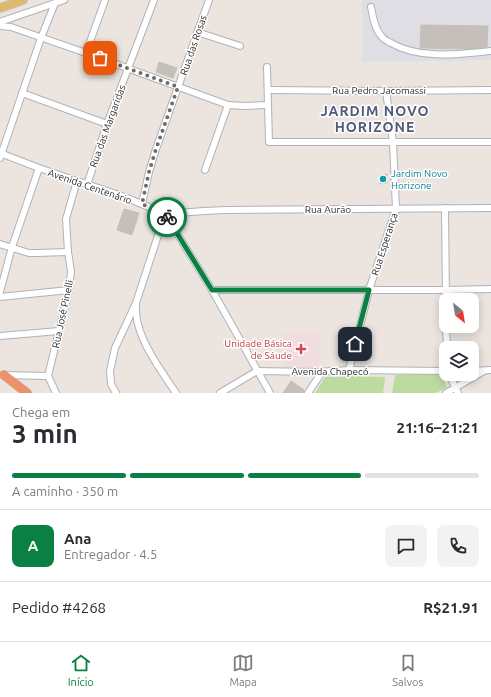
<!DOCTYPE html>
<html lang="pt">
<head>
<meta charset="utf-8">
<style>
	:root { --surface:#fff; --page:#f2f2f3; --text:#2b2b33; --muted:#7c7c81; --line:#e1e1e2; --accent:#0b8043 }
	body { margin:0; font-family:Ubuntu,sans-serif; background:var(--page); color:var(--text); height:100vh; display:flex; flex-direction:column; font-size:15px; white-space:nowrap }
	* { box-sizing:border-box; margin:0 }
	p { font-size:13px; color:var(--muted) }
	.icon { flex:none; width:22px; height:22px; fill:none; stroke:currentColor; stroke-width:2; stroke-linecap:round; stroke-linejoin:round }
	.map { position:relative; height:393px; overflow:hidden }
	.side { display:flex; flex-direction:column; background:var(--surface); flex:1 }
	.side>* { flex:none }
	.needle { width:26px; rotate:150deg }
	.fabs { position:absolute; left:439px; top:293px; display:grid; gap:8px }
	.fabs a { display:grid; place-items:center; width:40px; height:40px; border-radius:8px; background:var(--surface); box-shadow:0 2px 10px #0003; font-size:20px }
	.pin { position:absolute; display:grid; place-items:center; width:34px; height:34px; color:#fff; margin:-17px; border-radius:8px; box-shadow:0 2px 6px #0006 }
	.courier { position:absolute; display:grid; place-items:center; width:40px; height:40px; margin:-20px; border:3px solid #0b8043; border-radius:50%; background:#fff; color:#222; box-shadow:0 1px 5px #0007 }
	.summary em { font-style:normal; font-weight:700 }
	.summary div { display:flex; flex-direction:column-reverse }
	.summary { display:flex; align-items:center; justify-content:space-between; height:68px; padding:0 12px }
	h1 { font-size:26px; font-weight:700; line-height:30px }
	.bar { display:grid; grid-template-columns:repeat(4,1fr); gap:6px 4px; align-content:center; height:48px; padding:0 12px }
	.bar i { height:5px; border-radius:3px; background:var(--line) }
	.bar .current { background:var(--accent) }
	.bar p { grid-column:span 4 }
	.line { display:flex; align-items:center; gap:10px; padding:0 12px; border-top:1px solid var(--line) }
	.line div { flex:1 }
	.round { display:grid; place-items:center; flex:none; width:42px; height:42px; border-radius:8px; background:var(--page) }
	.menu { display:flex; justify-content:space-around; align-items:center; height:56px; border-top:1px solid var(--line); background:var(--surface); font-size:11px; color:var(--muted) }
	.menu a { display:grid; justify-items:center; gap:2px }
	.menu .current { color:var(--accent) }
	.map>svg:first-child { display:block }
	.industrial { fill:#dfdee4 }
	.medical { fill:#f1dde0 }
	.green { fill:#bcdba1 }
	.building { fill:#c4bfba; stroke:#c6c0b8 }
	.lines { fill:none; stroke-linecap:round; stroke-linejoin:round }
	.minor-casing { stroke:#afb2ba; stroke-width:8 }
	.major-casing { stroke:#c4c4c4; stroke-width:10 }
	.highway-casing { stroke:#c4c4c4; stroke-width:10 }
	.minor { stroke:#fff; stroke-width:6 }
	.major { stroke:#e1b96e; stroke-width:8 }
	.highway { stroke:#ec9269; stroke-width:9 }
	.done { stroke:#6e6c6a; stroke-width:4; stroke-dasharray:0 7.2 }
	.route { stroke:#0b8043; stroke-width:5 }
	.culture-dot { fill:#0f9aa8; stroke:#fff; stroke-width:1.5 }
	.health-dot { fill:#e0444e; stroke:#fff; stroke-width:1.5 }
	.labels { text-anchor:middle; stroke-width:3; stroke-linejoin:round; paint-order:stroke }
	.street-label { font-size:10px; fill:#2b2b2b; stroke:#fff }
	.culture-label { font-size:10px; fill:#0d838f; stroke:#fff; text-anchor:start }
	.health-label { font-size:10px; fill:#be3a42; stroke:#fff; text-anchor:end }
	.district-label { font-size:14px; font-weight:bold; letter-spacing:1px; fill:#505b77; stroke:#fff }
</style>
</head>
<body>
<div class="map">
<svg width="491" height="393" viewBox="0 0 491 393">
	<rect width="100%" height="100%" fill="#ebe4df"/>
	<!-- industrial -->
	<path class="industrial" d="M 362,0 L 491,0 L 491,60 L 362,62 Z"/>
	<!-- medical -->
	<path class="medical" d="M 283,332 L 319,332 L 319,368 L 283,367 Z"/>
	<!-- green -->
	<g class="green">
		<path d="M 441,374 L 447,387 L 436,393 L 392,393 L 395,375 Z"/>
		<path d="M 346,376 L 385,377 L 383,393 L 315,393 L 325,377 Z"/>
	</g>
	<!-- building -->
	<g class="building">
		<path d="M 421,25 L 488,26 L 487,47 L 470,49 L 420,48 Z"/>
		<path d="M 159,62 L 177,68 L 173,78 L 156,72 Z"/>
		<path d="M 387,174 L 387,183 L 380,184 L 380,175 Z"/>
		<path d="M 124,209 L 139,213 L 132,235 L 117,230 Z"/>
		<path d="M 291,381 L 304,390 L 304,393 L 283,393 Z"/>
	</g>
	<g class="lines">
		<defs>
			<g id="minor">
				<path d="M 371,7 C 373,18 375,30 383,38 C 385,40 389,42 391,43 C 421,60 459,54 491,51"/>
				<path d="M 0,22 L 64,0"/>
				<path d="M 0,26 L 11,27 L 86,53 L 228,105 L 245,106 L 268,105"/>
				<path d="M 197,32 L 240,46"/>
				<path d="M 86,53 L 105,0"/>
				<path d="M 267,67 L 269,142 L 491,142"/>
				<path d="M 268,90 L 386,91 L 491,90"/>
				<path d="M 22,93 L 107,124"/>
				<path d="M 0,153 L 39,168 L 125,197 L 165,214 L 212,290 L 270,393"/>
				<path d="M 0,158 L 41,38 L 55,3"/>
				<path d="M 205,170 L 228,105"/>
				<path d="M 87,185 L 107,124 L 154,0"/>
				<path d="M 142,204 L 149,172 L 156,149 L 209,0"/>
				<path d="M 445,208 L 446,300"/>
				<path d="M 165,214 L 204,211 L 226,210 L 491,208"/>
				<path d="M 0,244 L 29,253 L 36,253 L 68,252"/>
				<path d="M 212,290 L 446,290 L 491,289"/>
				<path d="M 0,292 L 12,247 L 39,168"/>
				<path d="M 0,297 L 69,290"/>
				<path d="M 136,305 C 136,311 136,318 138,324 C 143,346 163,374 176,393"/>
				<path d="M 446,326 L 447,348"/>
				<path d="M 0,336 L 59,331"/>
				<path d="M 349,370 L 369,290 L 396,209 L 393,142 L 386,91"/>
				<path d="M 472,371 L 491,370"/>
				<path d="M 449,374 L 458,393"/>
				<path d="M 4,375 L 48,376"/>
				<path d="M 48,376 L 69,290 L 71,271 L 68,252 L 66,219 L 77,181"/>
				<path d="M 48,376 L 56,393"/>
				<path d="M 116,393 L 111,384 L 110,371 L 115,348 L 136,303 L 165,214"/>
				<path d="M 220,393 L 257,371 L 316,372 L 349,370 L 446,371"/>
				<path d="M 308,393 L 322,372"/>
				<path d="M 446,393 L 484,371"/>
			</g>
			<path id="major" d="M 0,8 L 23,0"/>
			<path id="highway" d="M 4,375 L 27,393"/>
		</defs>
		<!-- minor casing -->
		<use href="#minor" class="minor-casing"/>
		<!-- major casing -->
		<use href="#major" class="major-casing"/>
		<!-- highway casing -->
		<use href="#highway" class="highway-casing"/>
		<!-- minor -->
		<use href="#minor" class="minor"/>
		<!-- major -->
		<use href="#major" class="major"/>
		<!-- highway -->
		<use href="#highway" class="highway"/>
	</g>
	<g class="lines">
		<!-- done -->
		<path class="done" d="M 100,58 L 178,87 L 156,149 L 149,172 L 142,204 L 165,214 L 167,217"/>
		<!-- route -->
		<path class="route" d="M 167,217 L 212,290 L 369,290 L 355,344"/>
	</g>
	<!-- markers -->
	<circle class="culture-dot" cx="383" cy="179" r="4"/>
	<path class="health-dot" d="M299 343h4v4h4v4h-4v4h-4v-4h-4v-4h4z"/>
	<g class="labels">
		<!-- street labels -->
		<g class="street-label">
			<text transform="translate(193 45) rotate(-71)" y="4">Rua das Rosas</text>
			<text x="379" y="94">Rua Pedro Jacomassi</text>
			<text transform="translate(107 126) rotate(-70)" y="4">Rua das Margaridas</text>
			<text transform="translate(90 186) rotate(19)" y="4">Avenida Centenário</text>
			<text x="328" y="213">Rua Aurão</text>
			<text transform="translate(384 244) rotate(-72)" y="4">Rua Esperança</text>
			<text transform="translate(62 314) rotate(-78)" y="4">Rua José Pinelli</text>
			<text x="330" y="375">Avenida Chapecó</text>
		</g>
		<!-- culture labels -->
		<g class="culture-label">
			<text x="391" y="177">Jardim Novo<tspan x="391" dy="12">Horizone</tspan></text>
		</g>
		<!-- health labels -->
		<g class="health-label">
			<text x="292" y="347">Unidade Básica<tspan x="292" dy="12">de Sáude</tspan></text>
		</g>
		<!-- district labels -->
		<g class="district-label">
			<text x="375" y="116">JARDIM NOVO<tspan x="375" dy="16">HORIZONE</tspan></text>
		</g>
	</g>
</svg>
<div class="fabs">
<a><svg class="needle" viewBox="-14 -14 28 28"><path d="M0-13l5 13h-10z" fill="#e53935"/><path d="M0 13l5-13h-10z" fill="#7c7c81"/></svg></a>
<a><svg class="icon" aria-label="layers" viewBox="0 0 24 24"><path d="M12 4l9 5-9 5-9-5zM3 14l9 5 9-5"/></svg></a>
</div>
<div class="pin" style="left:100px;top:58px;background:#ea580c"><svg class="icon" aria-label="bag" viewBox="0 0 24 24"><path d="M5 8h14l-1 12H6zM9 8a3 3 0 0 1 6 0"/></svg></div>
<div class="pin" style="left:355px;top:344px;background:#1f2937"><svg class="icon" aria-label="home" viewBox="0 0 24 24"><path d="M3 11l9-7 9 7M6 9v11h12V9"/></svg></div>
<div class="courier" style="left:167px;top:217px"><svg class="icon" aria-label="bike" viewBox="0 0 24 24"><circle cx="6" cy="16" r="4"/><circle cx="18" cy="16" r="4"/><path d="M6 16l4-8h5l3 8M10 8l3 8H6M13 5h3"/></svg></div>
</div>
<section class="side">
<div class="summary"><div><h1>3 min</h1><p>Chega em</p></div><em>21:16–21:21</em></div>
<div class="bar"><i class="current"></i><i class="current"></i><i class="current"></i><i></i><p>A caminho · 350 m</p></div>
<div class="line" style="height:72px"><b class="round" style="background:var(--accent);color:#fff">A</b><div><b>Ana</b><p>Entregador · 4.5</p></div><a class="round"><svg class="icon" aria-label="chat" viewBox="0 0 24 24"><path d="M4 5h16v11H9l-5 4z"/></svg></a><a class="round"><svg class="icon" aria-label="phone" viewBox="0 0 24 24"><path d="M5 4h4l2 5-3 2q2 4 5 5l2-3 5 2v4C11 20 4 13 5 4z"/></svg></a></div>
<div class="line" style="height:52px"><div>Pedido #4268</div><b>R$21.91</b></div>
</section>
<nav class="menu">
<a class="current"><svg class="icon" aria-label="home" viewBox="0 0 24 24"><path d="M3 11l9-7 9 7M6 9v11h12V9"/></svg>Início</a>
<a><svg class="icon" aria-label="map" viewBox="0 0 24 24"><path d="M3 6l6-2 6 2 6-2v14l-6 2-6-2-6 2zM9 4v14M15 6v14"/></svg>Mapa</a>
<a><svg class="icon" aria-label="saved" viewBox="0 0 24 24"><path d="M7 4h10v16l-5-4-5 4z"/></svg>Salvos</a>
</nav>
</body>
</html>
